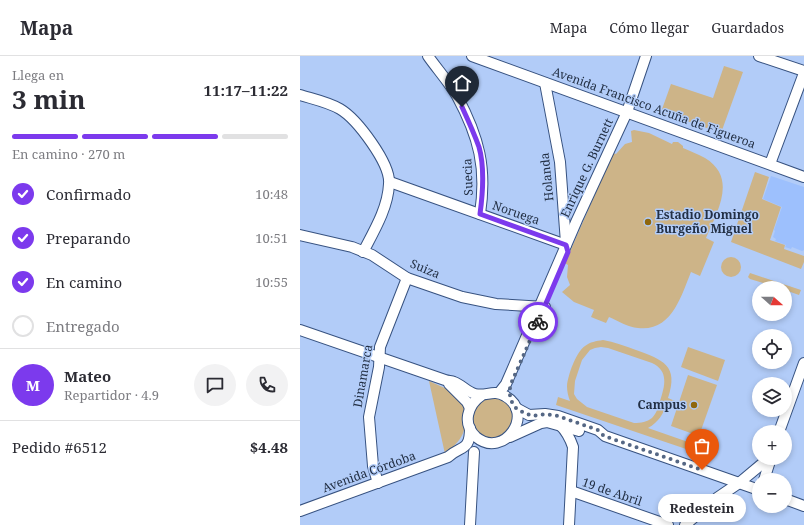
<!DOCTYPE html>
<html lang="es">
<head>
<meta charset="utf-8">
<style>
	:root { --surface:#fff; --page:#f2f2f3; --text:#2b2b33; --muted:#7c7c81; --line:#e1e1e2; --accent:#7c3aed }
	body { margin:0; font-family:"Noto Serif",serif; background:var(--page); color:var(--text); height:100vh; display:flex; flex-direction:column; font-size:15px; white-space:nowrap }
	* { box-sizing:border-box; margin:0 }
	p { font-size:13px; color:var(--muted) }
	.icon { flex:none; width:22px; height:22px; fill:none; stroke:currentColor; stroke-width:2; stroke-linecap:round; stroke-linejoin:round }
	.map { position:relative; flex:1; overflow:hidden }
	.panel { display:flex; flex-direction:column; background:var(--surface); width:300px }
	.panel>* { flex:none }
	.needle { width:26px; rotate:111deg }
	.fabs { position:absolute; left:452px; top:225px; display:grid; gap:8px }
	.fabs a { display:grid; place-items:center; width:40px; height:40px; border-radius:50%; background:var(--surface); box-shadow:0 2px 6px #0003; font-size:20px }
	.pin { position:absolute; display:grid; place-items:center; width:34px; height:34px; color:#fff; margin:-41px -17px; border-radius:50% 50% 50% 0; rotate:-45deg; box-shadow:0 0 4px #0007 }
	.pin .icon { rotate:45deg }
	.courier { position:absolute; display:grid; place-items:center; width:40px; height:40px; margin:-20px; border:3px solid #7c3aed; border-radius:50%; background:#fff; color:#222; box-shadow:0 1px 5px #0007 }
	.bubble { position:absolute; height:28px; border-radius:14px; background:var(--surface); box-shadow:0 2px 6px #0003; font-size:13px; font-weight:700; line-height:28px; text-align:center }
	.summary em { font-style:normal; font-weight:700 }
	.summary div { display:flex; flex-direction:column-reverse }
	.summary { display:flex; align-items:center; justify-content:space-between; height:68px; padding:0 12px }
	h1 { font-size:26px; font-weight:700; line-height:30px }
	.bar { display:grid; grid-template-columns:repeat(4,1fr); gap:6px 4px; align-content:center; height:48px; padding:0 12px }
	.bar i { height:5px; border-radius:3px; background:var(--line) }
	.bar .selected { background:var(--accent) }
	.bar p { grid-column:span 4 }
	.line { display:flex; align-items:center; gap:10px; padding:0 12px; border-top:1px solid var(--line) }
	.line div { flex:1 }
	.round { display:grid; place-items:center; flex:none; width:42px; height:42px; border-radius:21px; background:var(--page) }
	ol { padding:0 12px; list-style:none }
	li { display:flex; align-items:center; gap:12px; height:44px }
	li p { margin-inline-start:auto }
	li .icon { padding:4px; border-radius:50%; background:var(--accent); color:#fff; stroke-width:4 }
	li:last-child { color:var(--muted) }
	li i { width:22px; height:22px; border:2px solid var(--line); border-radius:50% }
	header { display:flex; align-items:center; gap:24px; box-sizing:border-box; height:56px; padding:0 20px; background:var(--surface); border-bottom:1px solid var(--line) }
	header strong { font-size:19px }
	nav { display:flex; gap:22px; margin-inline-start:auto; font-size:14px }
	main { display:flex; flex:1; min-height:0 }
	.map>svg:first-child { display:block }
	.built { fill:#9dc0fd }
	.green { fill:#cdb488; fill-rule:evenodd }
	.lines { fill:none; stroke-linecap:round; stroke-linejoin:round }
	.minor-casing { stroke:#375280; stroke-width:12 }
	.minor { stroke:#fff; stroke-width:10 }
	.done { stroke:#556784; stroke-width:4; stroke-dasharray:0 7.2 }
	.route { stroke:#7c3aed; stroke-width:5 }
	.poi-dot { fill:#8f670d; stroke:#b2ccf8; stroke-width:1.5 }
	.labels { text-anchor:middle; stroke-width:3; stroke-linejoin:round; paint-order:stroke }
	.street-label { font-size:12px; fill:#233045; stroke:#b2ccf8 }
	.poi-label { font-size:12px; font-weight:bold; fill:#233045; stroke:#b2ccf8; text-anchor:start }
</style>
</head>
<body>
<header>
<strong>Mapa</strong>
<nav><a>Mapa</a><a>Cómo llegar</a><a>Guardados</a></nav>
</header>
<main>
<section class="panel">
<div class="summary"><div><h1>3 min</h1><p>Llega en</p></div><em>11:17–11:22</em></div>
<div class="bar"><i class="selected"></i><i class="selected"></i><i class="selected"></i><i></i><p>En camino · 270 m</p></div>
<ol>
<li><svg class="icon" aria-label="check" viewBox="0 0 24 24"><path d="M5 12l5 5 9-10"/></svg>Confirmado<p>10:48</p></li>
<li><svg class="icon" aria-label="check" viewBox="0 0 24 24"><path d="M5 12l5 5 9-10"/></svg>Preparando<p>10:51</p></li>
<li><svg class="icon" aria-label="check" viewBox="0 0 24 24"><path d="M5 12l5 5 9-10"/></svg>En camino<p>10:55</p></li>
<li><i></i>Entregado</li>
</ol>
<div class="line" style="height:72px"><b class="round" style="background:var(--accent);color:#fff">M</b><div><b>Mateo</b><p>Repartidor · 4.9</p></div><a class="round"><svg class="icon" aria-label="chat" viewBox="0 0 24 24"><path d="M4 5h16v11H9l-5 4z"/></svg></a><a class="round"><svg class="icon" aria-label="phone" viewBox="0 0 24 24"><path d="M5 4h4l2 5-3 2q2 4 5 5l2-3 5 2v4C11 20 4 13 5 4z"/></svg></a></div>
<div class="line" style="height:52px"><div>Pedido #6512</div><b>$4.48</b></div>
</section>
<div class="map">
<svg width="504" height="469" viewBox="0 0 504 469">
	<rect width="100%" height="100%" fill="#b2ccf8"/>
	<!-- built -->
	<path class="built" d="M 471,120 L 504,131 L 504,194 L 502,195 L 492,191 L 491,193 L 485,191 L 486,189 L 475,185 L 476,183 L 473,181 L 475,175 L 474,174 L 482,151 L 463,143 Z"/>
	<!-- green -->
	<g class="green">
		<path d="M 424,10 L 443,16 L 421,77 L 361,56 L 371,28 L 413,42 Z"/>
		<path d="M 334,74 L 349,77 L 372,88 L 373,86 L 378,86 L 383,90 L 383,92 C 390,95 398,98 405,102 C 438,122 417,156 406,182 L 414,186 L 400,220 L 391,216 C 381,240 372,276 338,272 C 328,271 318,265 309,261 L 306,267 L 291,261 L 294,254 L 274,246 L 262,236 L 270,229 L 267,221 L 268,209 L 265,207 L 313,97 L 316,98 L 325,88 L 332,86 L 331,75 Z"/>
		<path d="M 455,116 L 469,121 L 462,143 L 481,151 L 470,184 L 485,189 L 484,193 L 504,200 L 504,206 L 501,213 L 431,186 Z"/>
		<circle cx="431" cy="211" r="10"/>
		<path d="M 450,217 L 501,234 L 499,239 L 485,234 L 485,232 L 479,232 L 450,223 L 448,221 Z"/>
		<path d="M 303,284 C 314,286 325,290 336,294 C 363,304 379,309 368,342 L 375,345 L 374,349 L 367,347 C 363,358 359,366 348,372 L 391,387 L 389,394 L 256,349 L 258,341 L 270,345 C 268,340 267,335 267,330 C 268,319 276,296 285,290 C 290,286 296,285 303,284 ZM 301,291 L 308,292 L 352,307 C 369,315 365,330 360,345 C 358,351 357,357 352,362 C 347,366 341,367 334,367 L 287,351 L 277,343 L 274,338 L 275,325 L 282,304 L 290,294 L 295,292 Z"/>
		<path d="M 388,291 L 425,304 L 418,325 L 381,311 Z"/>
		<path d="M 388,319 L 417,329 L 399,380 L 371,370 Z"/>
		<path d="M 129,325 L 147,333 L 165,347 C 166,373 167,380 145,398 Z"/>
		<path d="M 185,338 L 213,347 L 214,375 L 188,387 L 168,367 L 182,339 Z"/>
	</g>
	<g class="lines">
		<defs>
			<g id="minor">
				<path d="M 128,0 C 137,13 149,26 157,40 C 179,81 187,112 180,158"/>
				<path d="M 172,0 L 504,121"/>
				<path d="M 459,0 L 504,15"/>
				<path d="M 245,27 L 260,106 L 266,187"/>
				<path d="M 0,39 C 13,43 28,46 40,53 C 57,63 91,108 89,128 C 88,152 74,175 63,196"/>
				<path d="M 470,108 L 504,17"/>
				<path d="M 90,126 L 266,189"/>
				<path d="M 0,179 L 52,191 L 72,199 L 107,222 L 162,241 L 196,248 L 245,251"/>
				<path d="M 0,274 L 145,324 C 148,325 151,325 154,326 C 162,329 167,336 175,338 C 186,341 193,333 205,340 C 236,357 204,404 176,381 C 162,368 167,349 182,339"/>
				<path d="M 149,328 L 167,346 L 170,352"/>
				<path d="M 199,337 L 206,328 L 277,164 L 327,56 L 346,0"/>
				<path d="M 216,352 L 229,359 L 245,358 L 258,360 L 298,374 L 305,380 L 459,434"/>
				<path d="M 260,369 C 267,376 270,382 273,391 L 269,469"/>
				<path d="M 479,376 L 504,307"/>
				<path d="M 210,381 L 241,367 L 247,366 L 279,375"/>
				<path d="M 464,424 L 471,402"/>
				<path d="M 78,427 L 73,410 L 69,361 L 79,311 L 80,291 L 107,222"/>
				<path d="M 271,435 L 368,469"/>
				<path d="M 485,443 L 504,450"/>
				<path d="M 0,455 L 148,401 C 161,389 170,396 170,372"/>
				<path d="M 170,469 L 174,396"/>
				<path d="M 385,469 L 417,442 L 439,427 L 469,402"/>
			</g>
		</defs>
		<!-- minor casing -->
		<use href="#minor" class="minor-casing"/>
		<!-- minor -->
		<use href="#minor" class="minor"/>
	</g>
	<g class="lines">
		<!-- done -->
		<path class="done" d="M 238,266 L 210,330 L 210,343 L 216,352 L 224,357 L 233,360 L 245,358 L 258,360 L 298,374 L 304,380 L 402,414"/>
		<!-- route -->
		<path class="route" d="M 162,51 C 168,64 174,77 179,91 C 185,112 183,136 180,158 L 266,189 L 268,196 L 238,266"/>
	</g>
	<!-- markers -->
	<g class="poi-dot">
		<circle cx="348" cy="166" r="4"/>
		<circle cx="394" cy="349" r="4"/>
	</g>
	<g class="labels">
		<!-- street labels -->
		<g class="street-label">
			<text transform="translate(354 52) rotate(20)" y="4">Avenida Francisco Acuña de Figueroa</text>
			<text transform="translate(287 112) rotate(-65)" y="4">Enrique G. Burnett</text>
			<text transform="translate(168 121) rotate(-92)" y="4">Suecia</text>
			<text transform="translate(247 121) rotate(-96)" y="4">Holanda</text>
			<text transform="translate(216 157) rotate(19)" y="4">Noruega</text>
			<text transform="translate(125 213) rotate(23)" y="4">Suiza</text>
			<text transform="translate(63 320) rotate(-80)" y="4">Dinamarca</text>
			<text transform="translate(69 416) rotate(-20)" y="4">Avenida Córdoba</text>
			<text transform="translate(312 436) rotate(19)" y="4">19 de Abril</text>
		</g>
		<!-- poi labels -->
		<g class="poi-label">
			<text x="356" y="163">Estadio Domingo<tspan x="356" dy="14">Burgeño Miguel</tspan></text>
			<text x="386" y="353" text-anchor="end">Campus</text>
		</g>
	</g>
</svg>
<div class="fabs">
<a><svg class="needle" viewBox="-14 -14 28 28"><path d="M0-13l5 13h-10z" fill="#e53935"/><path d="M0 13l5-13h-10z" fill="#7c7c81"/></svg></a>
<a><svg class="icon" aria-label="locate" viewBox="0 0 24 24"><circle cx="12" cy="12" r="6"/><path d="M12 2v4M12 18v4M2 12h4M18 12h4"/></svg></a>
<a><svg class="icon" aria-label="layers" viewBox="0 0 24 24"><path d="M12 4l9 5-9 5-9-5zM3 14l9 5 9-5"/></svg></a>
<a>+</a>
<a>−</a>
</div>
<div class="pin" style="left:402px;top:414px;background:#ea580c"><svg class="icon" aria-label="bag" viewBox="0 0 24 24"><path d="M5 8h14l-1 12H6zM9 8a3 3 0 0 1 6 0"/></svg></div>
<div class="pin" style="left:162px;top:51px;background:#1f2937"><svg class="icon" aria-label="home" viewBox="0 0 24 24"><path d="M3 11l9-7 9 7M6 9v11h12V9"/></svg></div>
<div class="courier" style="left:238px;top:266px"><svg class="icon" aria-label="bike" viewBox="0 0 24 24"><circle cx="6" cy="16" r="4"/><circle cx="18" cy="16" r="4"/><path d="M6 16l4-8h5l3 8M10 8l3 8H6M13 5h3"/></svg></div>
<div class="bubble" style="left:358px;top:438px;width:88px">Redestein</div>
</div>
</main>
</body>
</html>
